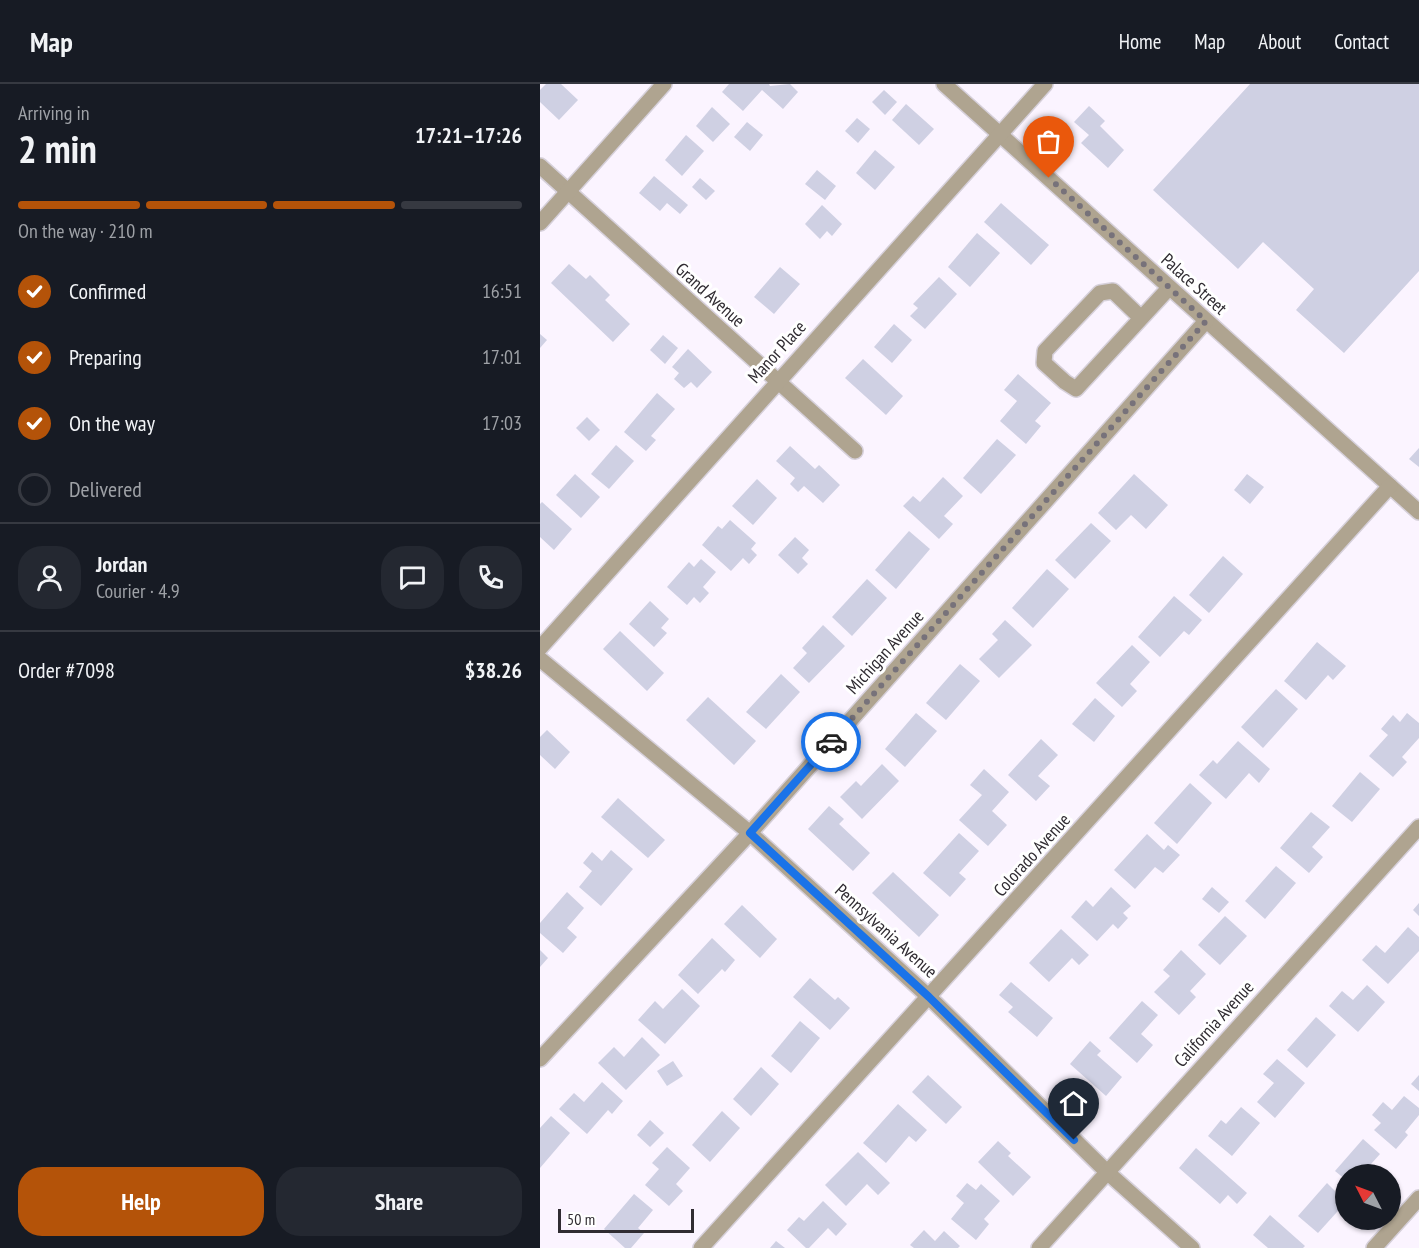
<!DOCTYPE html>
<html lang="en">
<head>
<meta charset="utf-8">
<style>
	:root { --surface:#171b24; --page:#242831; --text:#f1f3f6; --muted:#9ea1a6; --line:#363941; --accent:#b45309 }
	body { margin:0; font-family:"PT Sans Narrow",sans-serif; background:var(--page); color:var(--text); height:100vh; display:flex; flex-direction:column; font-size:22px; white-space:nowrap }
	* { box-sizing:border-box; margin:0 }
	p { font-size:20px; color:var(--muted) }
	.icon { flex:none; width:33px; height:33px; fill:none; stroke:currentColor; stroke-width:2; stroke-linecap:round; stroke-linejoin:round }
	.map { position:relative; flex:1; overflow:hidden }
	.drawer { display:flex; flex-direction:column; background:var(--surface); width:540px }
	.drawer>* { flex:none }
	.needle { width:39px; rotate:312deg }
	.tools { position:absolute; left:795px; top:1080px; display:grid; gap:12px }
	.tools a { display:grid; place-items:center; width:66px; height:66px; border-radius:50%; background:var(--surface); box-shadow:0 2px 4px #0004; font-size:30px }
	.scale { position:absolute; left:18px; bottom:15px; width:136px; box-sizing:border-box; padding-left:6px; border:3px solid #302c32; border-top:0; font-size:16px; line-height:21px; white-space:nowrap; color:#302c32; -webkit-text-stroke:4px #fff; paint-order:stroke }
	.pin { position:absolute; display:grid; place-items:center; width:51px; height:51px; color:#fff; margin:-62px -26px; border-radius:50% 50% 50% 0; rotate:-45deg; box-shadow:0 0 6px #0007 }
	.pin .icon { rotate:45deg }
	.courier { position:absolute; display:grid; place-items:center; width:60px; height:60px; margin:-30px; border:4px solid #1a73e8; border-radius:50%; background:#fff; color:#222; box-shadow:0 2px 8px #0007 }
	.headline em { font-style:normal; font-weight:700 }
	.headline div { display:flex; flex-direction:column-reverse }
	.headline { display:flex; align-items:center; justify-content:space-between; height:102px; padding:0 18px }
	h1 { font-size:39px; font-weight:700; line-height:45px }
	.bar { display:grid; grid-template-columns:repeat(4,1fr); gap:9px 6px; align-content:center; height:72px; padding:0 18px }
	.bar i { height:8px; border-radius:4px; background:var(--line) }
	.bar .on { background:var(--accent) }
	.bar p { grid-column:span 4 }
	.line { display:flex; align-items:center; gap:15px; padding:0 18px; border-top:2px solid var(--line) }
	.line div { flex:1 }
	.round { display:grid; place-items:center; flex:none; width:63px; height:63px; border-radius:24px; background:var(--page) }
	ol { padding:0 18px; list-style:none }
	li { display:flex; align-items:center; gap:18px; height:66px }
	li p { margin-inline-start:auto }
	li .icon { padding:6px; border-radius:50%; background:var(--accent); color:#fff; stroke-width:4 }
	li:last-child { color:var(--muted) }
	li i { width:33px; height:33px; border:3px solid var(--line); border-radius:50% }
	.action { display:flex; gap:12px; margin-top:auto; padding:12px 18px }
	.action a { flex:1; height:69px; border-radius:24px; background:var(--accent); color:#fff; font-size:24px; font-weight:700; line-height:69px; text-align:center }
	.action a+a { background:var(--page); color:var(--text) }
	header { display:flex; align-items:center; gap:36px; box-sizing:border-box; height:84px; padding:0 30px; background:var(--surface); border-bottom:2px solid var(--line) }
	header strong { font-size:28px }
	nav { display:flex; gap:33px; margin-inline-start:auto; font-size:21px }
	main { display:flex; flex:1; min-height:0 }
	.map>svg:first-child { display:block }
	.building { fill:#cfd0e3 }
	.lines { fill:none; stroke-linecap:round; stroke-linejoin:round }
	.minor-casing { stroke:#d6d0da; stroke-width:18 }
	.minor { stroke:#afa490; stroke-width:15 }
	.done { stroke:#77727a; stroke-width:6; stroke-dasharray:0 10.8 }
	.route { stroke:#1a73e8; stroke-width:8 }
	.labels { text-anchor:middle; stroke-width:6; stroke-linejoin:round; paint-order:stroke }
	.street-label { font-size:18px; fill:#302c32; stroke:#fff }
</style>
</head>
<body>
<header>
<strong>Map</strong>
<nav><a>Home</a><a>Map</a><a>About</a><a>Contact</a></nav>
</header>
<main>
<section class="drawer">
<div class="headline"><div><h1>2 min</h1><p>Arriving in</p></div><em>17:21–17:26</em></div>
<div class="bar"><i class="on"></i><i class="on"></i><i class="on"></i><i></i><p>On the way · 210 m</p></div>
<ol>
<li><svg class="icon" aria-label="check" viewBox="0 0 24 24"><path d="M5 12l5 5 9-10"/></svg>Confirmed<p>16:51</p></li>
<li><svg class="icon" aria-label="check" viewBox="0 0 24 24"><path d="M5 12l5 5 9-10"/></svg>Preparing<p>17:01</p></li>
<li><svg class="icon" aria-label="check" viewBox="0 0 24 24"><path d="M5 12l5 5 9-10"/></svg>On the way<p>17:03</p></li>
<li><i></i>Delivered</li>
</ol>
<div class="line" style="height:108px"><a class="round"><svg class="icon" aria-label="person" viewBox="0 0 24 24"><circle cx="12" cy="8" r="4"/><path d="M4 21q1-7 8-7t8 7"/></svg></a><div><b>Jordan</b><p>Courier · 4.9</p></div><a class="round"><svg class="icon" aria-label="chat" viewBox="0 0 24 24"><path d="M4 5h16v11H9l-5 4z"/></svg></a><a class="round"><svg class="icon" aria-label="phone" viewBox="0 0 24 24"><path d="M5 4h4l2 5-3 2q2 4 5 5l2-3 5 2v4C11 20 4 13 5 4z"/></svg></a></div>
<div class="line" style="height:78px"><div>Order #7098</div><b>$38.26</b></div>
<div class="action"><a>Help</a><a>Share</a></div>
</section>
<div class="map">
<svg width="879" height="1164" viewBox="0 0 879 1164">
	<rect width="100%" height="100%" fill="#fbf4ff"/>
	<!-- building -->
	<g class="building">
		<path d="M 6,0 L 21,0 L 38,16 L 19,36 L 0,18 L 0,6 Z"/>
		<path d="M 189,0 L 229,0 L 230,2 L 250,0 L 258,8 L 243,25 L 222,6 L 203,27 L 182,8 Z"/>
		<path d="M 710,0 L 879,0 L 879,187 L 804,269 L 756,226 L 774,205 L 723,158 L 698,185 L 613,106 Z"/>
		<path d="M 344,6 L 357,18 L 345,31 L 332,18 Z"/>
		<path d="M 366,20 L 394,45 L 379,61 L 352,36 Z"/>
		<path d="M 549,22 L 565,37 L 560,42 L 584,66 L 568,84 L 541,59 L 549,51 L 534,38 Z"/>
		<path d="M 172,23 L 190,40 L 173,58 L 156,42 Z"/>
		<path d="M 317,34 L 330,45 L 318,59 L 305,47 Z"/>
		<path d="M 207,38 L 223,51 L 210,67 L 194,53 Z"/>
		<path d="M 146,51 L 164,67 L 142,92 L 125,76 Z"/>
		<path d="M 335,66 L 355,83 L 335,106 L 316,89 Z"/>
		<path d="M 277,86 L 296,102 L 285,116 L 265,100 Z"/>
		<path d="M 114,92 L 148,121 L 140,130 L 127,119 L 120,127 L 99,109 Z"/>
		<path d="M 160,94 L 175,107 L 166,116 L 152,103 Z"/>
		<path d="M 461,119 L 509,161 L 491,181 L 444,138 Z"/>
		<path d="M 282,121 L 302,140 L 292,152 L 287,147 L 280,155 L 265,140 Z"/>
		<path d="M 437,149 L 460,169 L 430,203 L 408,183 Z"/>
		<path d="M 29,180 L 46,195 L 50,191 L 70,211 L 65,216 L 90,240 L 73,258 L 11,199 Z"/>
		<path d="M 240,183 L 260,200 L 234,230 L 214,213 Z"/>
		<path d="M 399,193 L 417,210 L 385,245 L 370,232 L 378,224 L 373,220 Z"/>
		<path d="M 354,240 L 372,256 L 352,279 L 334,263 Z"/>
		<path d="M 0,250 L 7,256 L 0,264 Z"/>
		<path d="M 123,251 L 138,264 L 125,280 L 110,266 Z"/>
		<path d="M 148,265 L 172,288 L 157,304 L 151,298 L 144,304 L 134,295 L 139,289 L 132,283 Z"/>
		<path d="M 323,275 L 363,312 L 346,331 L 305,294 Z"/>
		<path d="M 478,290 L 511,319 L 495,337 L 501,342 L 486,360 L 460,337 L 477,317 L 464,306 Z"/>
		<path d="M 117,309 L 135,325 L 111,352 L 116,356 L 106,367 L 84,348 Z"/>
		<path d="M 47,333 L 60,346 L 49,357 L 36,344 Z"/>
		<path d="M 457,355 L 476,371 L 441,410 L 423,394 Z"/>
		<path d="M 76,361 L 94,377 L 69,405 L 51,390 Z"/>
		<path d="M 250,362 L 275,385 L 279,381 L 300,401 L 283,419 L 264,402 L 258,408 L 250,400 L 255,394 L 236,377 Z"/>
		<path d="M 879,364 L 879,383 L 869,375 Z"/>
		<path d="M 35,390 L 60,413 L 41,434 L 16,411 Z"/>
		<path d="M 594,390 L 628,421 L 606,445 L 591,431 L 576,446 L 558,429 Z"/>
		<path d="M 707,390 L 724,403 L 710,420 L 694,406 Z"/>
		<path d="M 403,393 L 423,412 L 404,432 L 413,440 L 399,455 L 363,422 L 373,412 L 380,418 Z"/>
		<path d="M 217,395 L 237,414 L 213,441 L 192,422 Z"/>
		<path d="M 2,418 L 32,445 L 14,466 L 0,453 L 0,420 Z"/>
		<path d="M 190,436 L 216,459 L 211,465 L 217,471 L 209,480 L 203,474 L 191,487 L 162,461 L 178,442 L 182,445 Z"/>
		<path d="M 551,439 L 571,457 L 535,495 L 515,476 Z"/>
		<path d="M 369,447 L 390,465 L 356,505 L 335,486 Z"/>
		<path d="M 255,453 L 269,466 L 262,474 L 268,480 L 258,490 L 238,471 Z"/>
		<path d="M 683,472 L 703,490 L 669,529 L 649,511 Z"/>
		<path d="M 161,475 L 176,488 L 163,503 L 169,509 L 160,519 L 154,513 L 147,521 L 127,503 L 149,478 L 154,483 Z"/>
		<path d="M 507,485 L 529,505 L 493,544 L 472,524 Z"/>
		<path d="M 327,495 L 347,514 L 312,552 L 292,533 Z"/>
		<path d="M 634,512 L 662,536 L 649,551 L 644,547 L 620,573 L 598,553 Z"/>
		<path d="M 110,517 L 129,535 L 121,544 L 127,549 L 114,563 L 89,540 Z"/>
		<path d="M 465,536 L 492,561 L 459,594 L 439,575 L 458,556 L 452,550 Z"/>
		<path d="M 283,541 L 305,562 L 269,599 L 253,584 L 267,569 L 262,564 Z"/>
		<path d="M 80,547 L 124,589 L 107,607 L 63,565 Z"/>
		<path d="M 777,558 L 806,582 L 793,596 L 788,591 L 766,616 L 744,597 Z"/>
		<path d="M 592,561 L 610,578 L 590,600 L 597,607 L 582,623 L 556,599 Z"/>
		<path d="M 420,580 L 440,597 L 406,636 L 386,619 Z"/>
		<path d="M 241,590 L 260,608 L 226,645 L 206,628 Z"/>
		<path d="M 736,605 L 758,625 L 723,664 L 701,643 Z"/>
		<path d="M 168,613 L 216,657 L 194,681 L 146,636 Z"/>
		<path d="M 555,614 L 575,632 L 554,658 L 532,640 Z"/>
		<path d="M 376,629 L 397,647 L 365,683 L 345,665 Z"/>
		<path d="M 867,629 L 879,639 L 879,654 L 862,673 L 867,678 L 853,693 L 829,672 L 848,651 L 841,645 L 853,631 L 860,638 Z"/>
		<path d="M 7,646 L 30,668 L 15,685 L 0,671 L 0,653 Z"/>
		<path d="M 501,655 L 518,671 L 498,692 L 510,702 L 496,717 L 468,691 Z"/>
		<path d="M 698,657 L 730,685 L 719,699 L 709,689 L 686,715 L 659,691 L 673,676 L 677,680 Z"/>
		<path d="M 342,680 L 359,697 L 322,735 L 300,713 L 316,697 L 321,702 Z"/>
		<path d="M 444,685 L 469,708 L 452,727 L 467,741 L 448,762 L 419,736 L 442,711 L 430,701 Z"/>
		<path d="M 820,688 L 840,705 L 812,738 L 792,722 Z"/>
		<path d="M 650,699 L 672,719 L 637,760 L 614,739 Z"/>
		<path d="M 78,714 L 125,756 L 108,774 L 61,733 Z"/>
		<path d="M 289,722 L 304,735 L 299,740 L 330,769 L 313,787 L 268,745 Z"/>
		<path d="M 771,728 L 790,743 L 772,763 L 783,773 L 769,789 L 740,764 Z"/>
		<path d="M 419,749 L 439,767 L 419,789 L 426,795 L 410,813 L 383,789 Z"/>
		<path d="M 607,750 L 624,766 L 628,761 L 640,771 L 623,789 L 615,783 L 595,805 L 574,786 Z"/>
		<path d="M 71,766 L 93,785 L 61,822 L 39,803 L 52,787 L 43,779 L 52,768 L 62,777 Z"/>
		<path d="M 736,782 L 756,799 L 725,835 L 705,817 Z"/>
		<path d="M 353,788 L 399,831 L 379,853 L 332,809 Z"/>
		<path d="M 571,803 L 591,822 L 583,829 L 588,834 L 578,845 L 573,840 L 557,857 L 531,833 L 546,816 L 553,823 Z"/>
		<path d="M 672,803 L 689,818 L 679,829 L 662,815 Z"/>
		<path d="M 27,808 L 44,824 L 27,844 L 37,853 L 23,869 L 0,849 L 0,839 Z"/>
		<path d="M 879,819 L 879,832 L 873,826 Z"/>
		<path d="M 202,821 L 237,855 L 220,874 L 184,840 Z"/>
		<path d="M 685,832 L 707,852 L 680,881 L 658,861 Z"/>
		<path d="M 868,843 L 879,853 L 879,867 L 848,900 L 822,876 L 836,861 L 845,869 Z"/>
		<path d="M 521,845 L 549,871 L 539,881 L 532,874 L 509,898 L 489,879 Z"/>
		<path d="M 172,854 L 195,876 L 185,888 L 182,885 L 158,910 L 138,891 Z"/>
		<path d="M 0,866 L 8,874 L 0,883 Z"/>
		<path d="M 641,866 L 666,890 L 650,907 L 656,913 L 639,931 L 614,908 L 630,892 L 623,886 Z"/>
		<path d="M 270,894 L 295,916 L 298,913 L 310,924 L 290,946 L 253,913 Z"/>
		<path d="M 471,898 L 513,934 L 497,953 L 468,928 L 473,923 L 459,911 Z"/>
		<path d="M 827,901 L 845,918 L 818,948 L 789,922 L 802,907 L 813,916 Z"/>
		<path d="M 142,905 L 160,922 L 125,960 L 98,936 L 115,917 L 123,925 Z"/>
		<path d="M 602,917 L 618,931 L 601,950 L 613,961 L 597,979 L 569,954 Z"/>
		<path d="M 776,933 L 796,951 L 767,984 L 747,966 Z"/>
		<path d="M 260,937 L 280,954 L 251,989 L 231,972 Z"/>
		<path d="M 102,953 L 120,971 L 86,1006 L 58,979 L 74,963 L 84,973 Z"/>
		<path d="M 550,957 L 561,967 L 557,971 L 582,993 L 566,1012 L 530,980 Z"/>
		<path d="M 737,975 L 765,999 L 735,1034 L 717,1018 L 734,999 L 723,990 Z"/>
		<path d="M 133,977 L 143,992 L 127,1002 L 117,987 Z"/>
		<path d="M 221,983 L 239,1000 L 211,1032 L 193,1015 Z"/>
		<path d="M 388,991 L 422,1023 L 406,1040 L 372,1008 Z"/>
		<path d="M 879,991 L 879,1007 L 871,1000 Z"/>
		<path d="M 62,998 L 83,1017 L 72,1030 L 68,1026 L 47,1050 L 19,1025 L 34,1009 L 44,1018 Z"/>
		<path d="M 864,1012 L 879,1024 L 879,1031 L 865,1048 L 868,1051 L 856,1065 L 834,1046 L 841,1039 L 832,1031 L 843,1018 L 852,1026 Z"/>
		<path d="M 358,1020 L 387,1046 L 376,1058 L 369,1052 L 346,1079 L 323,1059 Z"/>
		<path d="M 701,1023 L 720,1039 L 692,1072 L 668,1052 L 681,1036 L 686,1040 Z"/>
		<path d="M 182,1027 L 200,1044 L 170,1078 L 152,1061 Z"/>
		<path d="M 11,1032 L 30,1049 L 0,1084 L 0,1044 Z"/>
		<path d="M 110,1036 L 124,1049 L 110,1063 L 97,1051 Z"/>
		<path d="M 823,1055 L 840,1070 L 823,1089 L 825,1090 L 806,1090 L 806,1096 L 795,1087 Z"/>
		<path d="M 458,1057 L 471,1069 L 468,1072 L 491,1093 L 473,1112 L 438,1078 Z"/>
		<path d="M 127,1063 L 150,1084 L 136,1100 L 143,1107 L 129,1122 L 105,1101 L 119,1085 L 112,1079 Z"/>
		<path d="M 656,1064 L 707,1109 L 697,1120 L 688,1111 L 680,1120 L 639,1084 Z"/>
		<path d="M 318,1068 L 350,1099 L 338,1111 L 327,1100 L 306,1122 L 285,1101 Z"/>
		<path d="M 427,1099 L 436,1106 L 441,1100 L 460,1117 L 444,1135 L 449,1140 L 436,1156 L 411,1135 L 424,1119 L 416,1112 Z"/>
		<path d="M 787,1099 L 806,1118 L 778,1149 L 758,1132 Z"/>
		<path d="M 94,1110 L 113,1126 L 98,1144 L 104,1149 L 91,1164 L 85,1164 L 64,1145 Z"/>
		<path d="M 283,1117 L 307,1140 L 296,1152 L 288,1144 L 269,1164 L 266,1164 L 247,1146 L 259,1133 L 264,1137 Z"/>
		<path d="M 730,1131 L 765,1162 L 763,1164 L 728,1164 L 713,1151 Z"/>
		<path d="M 384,1146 L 395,1157 L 404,1147 L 420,1162 L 418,1164 L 374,1164 L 370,1161 Z"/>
		<path d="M 236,1157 L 245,1164 L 230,1164 Z"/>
	</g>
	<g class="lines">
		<defs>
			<g id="minor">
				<path d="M 404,0 L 879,428"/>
				<path d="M 0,82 L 315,367"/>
				<path d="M 0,139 L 124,0"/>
				<path d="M 600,233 L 573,207 L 560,209 L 505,267 L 504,279 L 525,298 L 536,305 L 629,204"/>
				<path d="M 0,564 L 505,0"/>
				<path d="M 0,575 L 210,749 L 389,913 L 567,1088 L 652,1164"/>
				<path d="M 0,975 L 210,749 L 666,237"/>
				<path d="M 161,1164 L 850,402"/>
				<path d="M 499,1164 L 879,743"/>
				<path d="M 834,1164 L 879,1114"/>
			</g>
		</defs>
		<!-- minor casing -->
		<use href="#minor" class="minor-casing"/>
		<!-- minor -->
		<use href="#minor" class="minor"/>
	</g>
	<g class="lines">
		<!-- done -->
		<path class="done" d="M 291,658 L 666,237 L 509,94"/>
		<!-- route -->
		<path class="route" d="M 291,658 L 210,749 L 389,913 L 534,1056"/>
	</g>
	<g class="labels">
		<!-- street labels -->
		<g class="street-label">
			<text transform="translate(654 200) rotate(42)" y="6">Palace Street</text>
			<text transform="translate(170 211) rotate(42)" y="6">Grand Avenue</text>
			<text transform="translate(237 268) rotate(-48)" y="6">Manor Place</text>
			<text transform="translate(345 568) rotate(-48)" y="6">Michigan Avenue</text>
			<text transform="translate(492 771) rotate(-48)" y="6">Colorado Avenue</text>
			<text transform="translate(346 847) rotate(42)" y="6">Pennsylvania Avenue</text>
			<text transform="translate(674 940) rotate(-48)" y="6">California Avenue</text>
		</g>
	</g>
</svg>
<div class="tools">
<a><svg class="needle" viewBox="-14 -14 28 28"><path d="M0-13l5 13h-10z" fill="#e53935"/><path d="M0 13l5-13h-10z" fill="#9ea1a6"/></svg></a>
</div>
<div class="scale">50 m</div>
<div class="pin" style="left:509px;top:94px;background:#ea580c"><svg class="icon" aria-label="bag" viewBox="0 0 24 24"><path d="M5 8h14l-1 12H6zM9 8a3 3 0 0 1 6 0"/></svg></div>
<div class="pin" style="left:534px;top:1056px;background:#1f2937"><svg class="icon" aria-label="home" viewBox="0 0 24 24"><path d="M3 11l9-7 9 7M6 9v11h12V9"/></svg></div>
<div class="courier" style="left:291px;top:658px"><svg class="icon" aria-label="car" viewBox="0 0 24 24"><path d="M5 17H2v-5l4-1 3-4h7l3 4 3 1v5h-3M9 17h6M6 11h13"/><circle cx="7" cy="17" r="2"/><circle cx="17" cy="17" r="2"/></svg></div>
</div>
</main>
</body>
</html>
